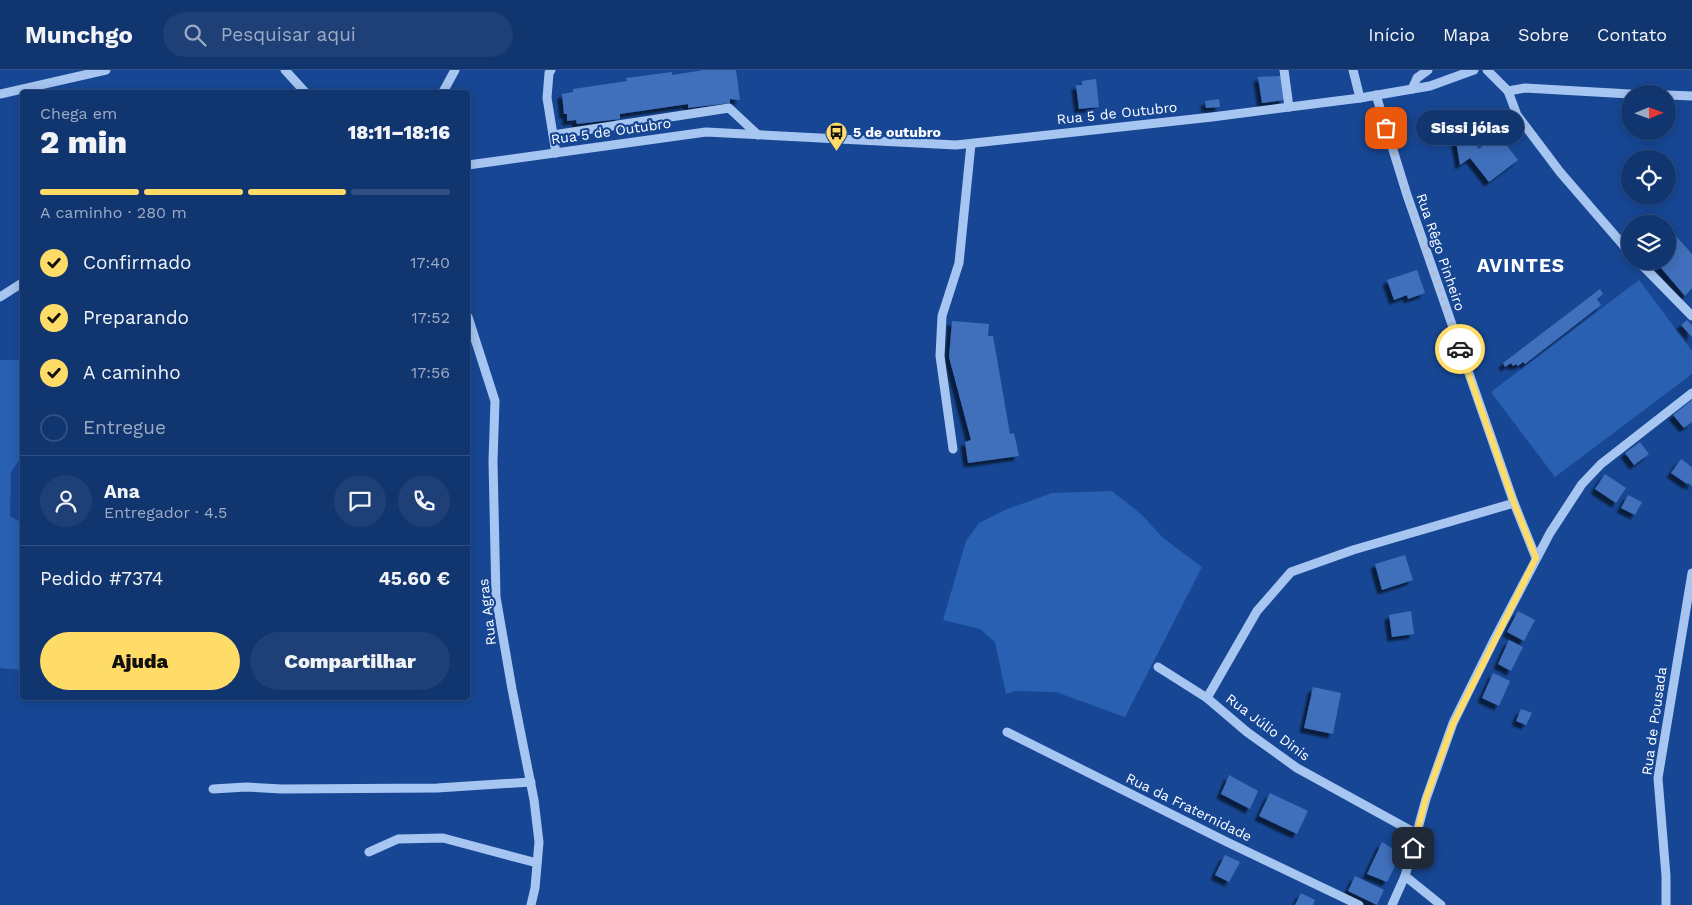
<!DOCTYPE html>
<html lang="pt">
<head>
<meta charset="utf-8">
<style>
	:root { --surface:#11356f; --page:#1e4077; --text:#f1f3f6; --muted:#9cabc3; --line:#305082; --accent:#ffdb67 }
	body { margin:0; font-family:"Work Sans",sans-serif; background:var(--page); color:var(--text); height:100vh; display:flex; flex-direction:column; font-size:19px; white-space:nowrap }
	* { box-sizing:border-box; margin:0 }
	p { font-size:16px; color:var(--muted) }
	.icon { flex:none; width:28px; height:28px; fill:none; stroke:currentColor; stroke-width:2; stroke-linecap:round; stroke-linejoin:round }
	.map { position:relative; flex:1; overflow:hidden }
	.details { position:absolute; left:20px; top:20px; width:450px; height:610px; display:flex; flex-direction:column; background:var(--surface); border-radius:5px; box-shadow:0 2px 12px #0003,0 0 0 1px var(--line) }
	.details>* { flex:none }
	.needle { width:32px; rotate:89deg }
	.tools { position:absolute; left:1621px; top:15px; display:grid; gap:10px }
	.tools a { display:grid; place-items:center; width:55px; height:55px; border-radius:50%; background:var(--surface); box-shadow:0 2px 12px #0003,0 0 0 1px var(--line); font-size:25px }
	.pin { position:absolute; display:grid; place-items:center; width:42px; height:42px; color:#fff; margin:-21px; border-radius:10px; box-shadow:0 2px 8px #0006 }
	.courier { position:absolute; display:grid; place-items:center; width:50px; height:50px; margin:-25px; border:4px solid #ffdb67; border-radius:50%; background:#fff; color:#222; box-shadow:0 1px 6px #0007 }
	.bubble { position:absolute; height:35px; border-radius:18px; background:var(--surface); box-shadow:0 2px 12px #0003,0 0 0 1px var(--line); font-size:16px; font-weight:800; line-height:35px; text-align:center }
	.overview em { font-style:normal; font-weight:800 }
	.overview div { display:flex; flex-direction:column-reverse }
	.overview { display:flex; align-items:center; justify-content:space-between; height:85px; padding:0 20px }
	h1 { font-size:32px; font-weight:800; line-height:38px }
	.bar { display:grid; grid-template-columns:repeat(4,1fr); gap:8px 5px; align-content:center; height:60px; padding:0 20px }
	.bar i { height:6px; border-radius:4px; background:var(--line) }
	.bar .on { background:var(--accent) }
	.bar p { grid-column:span 4 }
	.line { display:flex; align-items:center; gap:12px; padding:0 20px; border-top:1px solid var(--line) }
	.line div { flex:1 }
	.round { display:grid; place-items:center; flex:none; width:52px; height:52px; border-radius:26px; background:var(--page) }
	ol { padding:0 20px; list-style:none }
	li { display:flex; align-items:center; gap:15px; height:55px }
	li p { margin-inline-start:auto }
	li .icon { padding:5px; border-radius:50%; background:var(--accent); color:#111; stroke-width:4 }
	li:last-child { color:var(--muted) }
	li i { width:28px; height:28px; border:2px solid var(--line); border-radius:50% }
	.button { display:flex; gap:10px; margin-top:auto; padding:10px 20px }
	.button a { flex:1; height:58px; border-radius:30px; background:var(--accent); color:#111; font-size:20px; font-weight:800; line-height:58px; text-align:center }
	.button a+a { background:var(--page); color:var(--text) }
	header { display:flex; align-items:center; gap:30px; box-sizing:border-box; height:70px; padding:0 25px; background:var(--surface); border-bottom:1px solid var(--line) }
	header strong { font-size:24px }
	nav { display:flex; gap:28px; margin-inline-start:auto; font-size:18px }
	.search { width:350px; height:45px; background:var(--page); display:flex; align-items:center; gap:12px; box-sizing:border-box; padding:0 18px; border-radius:28px; color:var(--muted); font-size:19px }
	.map>svg:first-child { display:block }
	.green { fill:#2a60b2 }
	.building { fill:#3f70bb; filter:url(#shadow) }
	.lines { fill:none; stroke-linecap:round; stroke-linejoin:round }
	.minor { stroke:#a7c5f1; stroke-width:9 }
	.done { stroke:#aebfda; stroke-width:5; stroke-dasharray:0 9 }
	.route { stroke:#ffdb67; stroke-width:6 }
	.labels { text-anchor:middle; stroke-width:4.5; stroke-linejoin:round; paint-order:stroke }
	.street-label { font-size:14px; fill:#fff; stroke:#174794 }
	.poi-label { font-size:14px; font-weight:bold; fill:#fff; stroke:#174794; text-anchor:start }
	.district-label { font-size:19px; font-weight:bold; letter-spacing:1px; fill:#fff; stroke:#174794 }
</style>
</head>
<body>
<header>
<strong>Munchgo</strong>
<div class="search"><svg class="icon" aria-label="search" viewBox="0 0 24 24"><circle cx="10" cy="10" r="6"/><path d="M15 15l6 6"/></svg>Pesquisar aqui</div>
<nav><a>Início</a><a>Mapa</a><a>Sobre</a><a>Contato</a></nav>
</header>
<div class="map">
<svg width="1692" height="835" viewBox="0 0 1692 835">
	<defs>
		<filter id="shadow"><feDropShadow dx="-4.5" dy="4.5" stdDeviation="1" flood-color="#0009"/></filter>
	</defs>
	<rect width="100%" height="100%" fill="#174794"/>
	<!-- green -->
	<g class="green">
		<path d="M 1639,210 L 1692,281 L 1692,304 L 1555,407 L 1491,322 Z"/>
		<path d="M 0,290 L 22,290 L 22,386 L 11,402 L 10,446 L 22,453 L 22,600 L 0,598 Z"/>
		<path d="M 1112,421 L 1142,445 L 1163,468 L 1202,497 L 1125,647 L 1056,622 L 1016,621 L 1006,624 L 995,572 L 980,559 L 943,550 L 966,471 L 979,453 L 1005,440 L 1052,423 Z"/>
	</g>
	<!-- building -->
	<g class="building">
		<path d="M 704,0 L 736,0 L 740,30 L 730,29 L 730,33 L 688,38 L 688,34 L 620,44 L 620,49 L 577,54 L 576,50 L 567,51 L 567,44 L 564,44 L 562,24 L 573,22 L 573,19 L 627,11 L 626,8 L 672,2 L 672,5 Z"/>
		<path d="M 1281,6 L 1284,30 L 1262,33 L 1258,7 Z"/>
		<path d="M 1096,9 L 1099,37 L 1079,39 L 1076,15 L 1082,15 L 1082,11 Z"/>
		<path d="M 1219,29 L 1220,37 L 1206,38 L 1205,31 Z"/>
		<path d="M 1468,64 L 1479,79 L 1498,64 L 1518,90 L 1489,112 L 1470,88 L 1460,95 L 1455,65 Z"/>
		<path d="M 1648,147 L 1654,154 L 1641,154 Z"/>
		<path d="M 1668,157 L 1692,184 L 1692,218 L 1685,226 L 1655,191 L 1668,191 Z"/>
		<path d="M 1417,200 L 1425,223 L 1408,229 L 1407,225 L 1394,230 L 1387,210 Z"/>
		<path d="M 1600,219 L 1603,224 L 1597,229 L 1601,235 L 1525,294 L 1523,292 L 1518,296 L 1516,294 L 1513,296 L 1511,293 L 1505,297 L 1503,293 Z"/>
		<path d="M 1687,250 L 1692,255 L 1692,267 L 1681,255 Z"/>
		<path d="M 952,251 L 989,254 L 988,266 L 993,266 L 1010,364 L 1014,363 L 1019,386 L 968,393 L 965,372 L 971,370 L 949,287 Z"/>
		<path d="M 1692,330 L 1692,352 L 1684,358 L 1673,345 Z"/>
		<path d="M 1640,372 L 1649,384 L 1634,395 L 1625,383 Z"/>
		<path d="M 1681,389 L 1692,397 L 1692,416 L 1688,413 L 1687,414 L 1671,403 Z"/>
		<path d="M 1605,404 L 1626,418 L 1616,433 L 1595,419 Z"/>
		<path d="M 1628,425 L 1642,432 L 1635,445 L 1621,438 Z"/>
		<path d="M 1405,485 L 1413,510 L 1382,520 L 1375,494 Z"/>
		<path d="M 1411,541 L 1414,564 L 1392,567 L 1389,545 Z"/>
		<path d="M 1518,541 L 1535,550 L 1524,571 L 1507,562 Z"/>
		<path d="M 1509,570 L 1523,577 L 1511,601 L 1498,594 Z"/>
		<path d="M 1493,603 L 1510,611 L 1499,636 L 1482,628 Z"/>
		<path d="M 1313,617 L 1341,623 L 1333,664 L 1304,658 Z"/>
		<path d="M 1521,639 L 1532,643 L 1526,655 L 1516,651 Z"/>
		<path d="M 1229,705 L 1258,721 L 1250,739 L 1221,724 Z"/>
		<path d="M 1270,723 L 1308,741 L 1297,764 L 1259,746 Z"/>
		<path d="M 1382,772 L 1401,784 L 1387,812 L 1367,804 Z"/>
		<path d="M 1225,785 L 1240,792 L 1229,812 L 1215,805 Z"/>
		<path d="M 1355,806 L 1384,820 L 1377,835 L 1348,821 Z"/>
		<path d="M 1301,823 L 1315,830 L 1313,835 L 1295,835 Z"/>
	</g>
	<g class="lines">
		<!-- minor -->
		<g class="minor">
			<path d="M 285,0 L 305,22"/>
			<path d="M 551,0 L 549,3 L 547,28 L 556,83"/>
			<path d="M 1284,0 L 1289,37"/>
			<path d="M 1353,0 L 1360,28"/>
			<path d="M 1487,0 L 1508,21 L 1517,45 L 1560,102 L 1630,183"/>
			<path d="M 1412,19 L 1417,8 L 1428,0"/>
			<path d="M 1508,21 L 1525,18 L 1630,24"/>
			<path d="M 443,22 L 455,0"/>
			<path d="M 0,24 L 106,0"/>
			<path d="M 1376,25 L 1407,125 L 1514,433 L 1536,488"/>
			<path d="M 1668,25 L 1692,26"/>
			<path d="M 553,65 L 729,38 L 758,65"/>
			<path d="M 468,95 L 706,62 L 956,75 L 1212,47 L 1360,28 L 1430,16 L 1474,0"/>
			<path d="M 1638,191 L 1692,246"/>
			<path d="M 0,227 L 22,213"/>
			<path d="M 468,247 L 495,331 L 493,391 L 496,527 L 512,619 L 534,730 L 539,772 L 535,818 L 531,835"/>
			<path d="M 953,379 L 940,286 L 942,246 L 959,193 L 971,74"/>
			<path d="M 1158,597 L 1207,628 L 1247,662 L 1297,698 L 1417,764"/>
			<path d="M 1207,628 L 1257,541 L 1291,502 L 1353,480 L 1514,433"/>
			<path d="M 1007,662 L 1227,772 L 1359,835"/>
			<path d="M 213,719 L 246,717 L 282,719 L 437,718 L 531,712"/>
			<path d="M 369,782 L 398,769 L 443,768 L 537,793"/>
			<path d="M 1405,806 L 1441,835"/>
			<path d="M 1392,835 L 1405,806 L 1426,729 L 1453,653 L 1495,568 L 1550,463 L 1582,414 L 1601,394 L 1692,323"/>
			<path d="M 1666,835 L 1666,806 L 1658,708 L 1692,503"/>
		</g>
	</g>
	<g class="lines">
		<!-- done -->
		<path class="done" d="M 1386,58 L 1407,125 L 1460,279"/>
		<!-- route -->
		<path class="route" d="M 1413,778 L 1426,728 L 1453,654 L 1536,488 L 1514,433 L 1460,279"/>
	</g>
	<!-- icons -->
	<defs>
		<symbol id="bus-pin" viewBox="-11 -11 22 30"><path d="M0 17L-7.5 6A9.5 9.5 0 1 1 7.5 6Z" fill="#ffdb67" stroke="#174794"/><path d="M-5-6H5V4H4V6H2V4H-2V6H-4V4H-5ZM-3.5-4V0h7V-4ZM-3.5 1.2v1.5H-2V1.2ZM2 1.2v1.5H3.5V1.2Z" fill="#111"/></symbol>
	</defs>
	<g fill-rule="evenodd">
		<use href="#bus-pin" x="824" y="50" width="25" height="34"/>
	</g>
	<g class="labels">
		<!-- street labels -->
		<g class="street-label">
			<text transform="translate(1117 43) rotate(-6)" y="5">Rua 5 de Outubro</text>
			<text transform="translate(611 61) rotate(-8)" y="5">Rua 5 de Outubro</text>
			<text transform="translate(1441 182) rotate(71)" y="5">Rua Rêgo Pinheiro</text>
			<text transform="translate(487 542) rotate(-97)" y="5">Rua Agras</text>
			<text transform="translate(1654 651) rotate(-82)" y="5">Rua de Pousada</text>
			<text transform="translate(1268 657) rotate(37)" y="5">Rua Júlio Dinis</text>
			<text transform="translate(1189 737) rotate(26)" y="5">Rua da Fraternidade</text>
		</g>
		<!-- poi labels -->
		<g class="poi-label">
			<text x="853" y="67">5 de outubro</text>
		</g>
		<!-- district labels -->
		<g class="district-label">
			<text x="1521" y="202">AVINTES</text>
		</g>
	</g>
</svg>
<div class="tools">
<a><svg class="needle" viewBox="-14 -14 28 28"><path d="M0-13l5 13h-10z" fill="#e53935"/><path d="M0 13l5-13h-10z" fill="#9cabc3"/></svg></a>
<a><svg class="icon" aria-label="locate" viewBox="0 0 24 24"><circle cx="12" cy="12" r="6"/><path d="M12 2v4M12 18v4M2 12h4M18 12h4"/></svg></a>
<a><svg class="icon" aria-label="layers" viewBox="0 0 24 24"><path d="M12 4l9 5-9 5-9-5zM3 14l9 5 9-5"/></svg></a>
</div>
<div class="pin" style="left:1386px;top:58px;background:#ea580c"><svg class="icon" aria-label="bag" viewBox="0 0 24 24"><path d="M5 8h14l-1 12H6zM9 8a3 3 0 0 1 6 0"/></svg></div>
<div class="pin" style="left:1413px;top:778px;background:#1f2937"><svg class="icon" aria-label="home" viewBox="0 0 24 24"><path d="M3 11l9-7 9 7M6 9v11h12V9"/></svg></div>
<div class="courier" style="left:1460px;top:279px"><svg class="icon" aria-label="car" viewBox="0 0 24 24"><path d="M5 17H2v-5l4-1 3-4h7l3 4 3 1v5h-3M9 17h6M6 11h13"/><circle cx="7" cy="17" r="2"/><circle cx="17" cy="17" r="2"/></svg></div>
<div class="bubble" style="left:1416px;top:40px;width:108px">Sissi jóias</div>
<section class="details">
<div class="overview"><div><h1>2 min</h1><p>Chega em</p></div><em>18:11–18:16</em></div>
<div class="bar"><i class="on"></i><i class="on"></i><i class="on"></i><i></i><p>A caminho · 280 m</p></div>
<ol>
<li><svg class="icon" aria-label="check" viewBox="0 0 24 24"><path d="M5 12l5 5 9-10"/></svg>Confirmado<p>17:40</p></li>
<li><svg class="icon" aria-label="check" viewBox="0 0 24 24"><path d="M5 12l5 5 9-10"/></svg>Preparando<p>17:52</p></li>
<li><svg class="icon" aria-label="check" viewBox="0 0 24 24"><path d="M5 12l5 5 9-10"/></svg>A caminho<p>17:56</p></li>
<li><i></i>Entregue</li>
</ol>
<div class="line" style="height:90px"><a class="round"><svg class="icon" aria-label="person" viewBox="0 0 24 24"><circle cx="12" cy="8" r="4"/><path d="M4 21q1-7 8-7t8 7"/></svg></a><div><b>Ana</b><p>Entregador · 4.5</p></div><a class="round"><svg class="icon" aria-label="chat" viewBox="0 0 24 24"><path d="M4 5h16v11H9l-5 4z"/></svg></a><a class="round"><svg class="icon" aria-label="phone" viewBox="0 0 24 24"><path d="M5 4h4l2 5-3 2q2 4 5 5l2-3 5 2v4C11 20 4 13 5 4z"/></svg></a></div>
<div class="line" style="height:65px"><div>Pedido #7374</div><b>45.60 €</b></div>
<div class="button"><a>Ajuda</a><a>Compartilhar</a></div>
</section>
</div>
</body>
</html>
